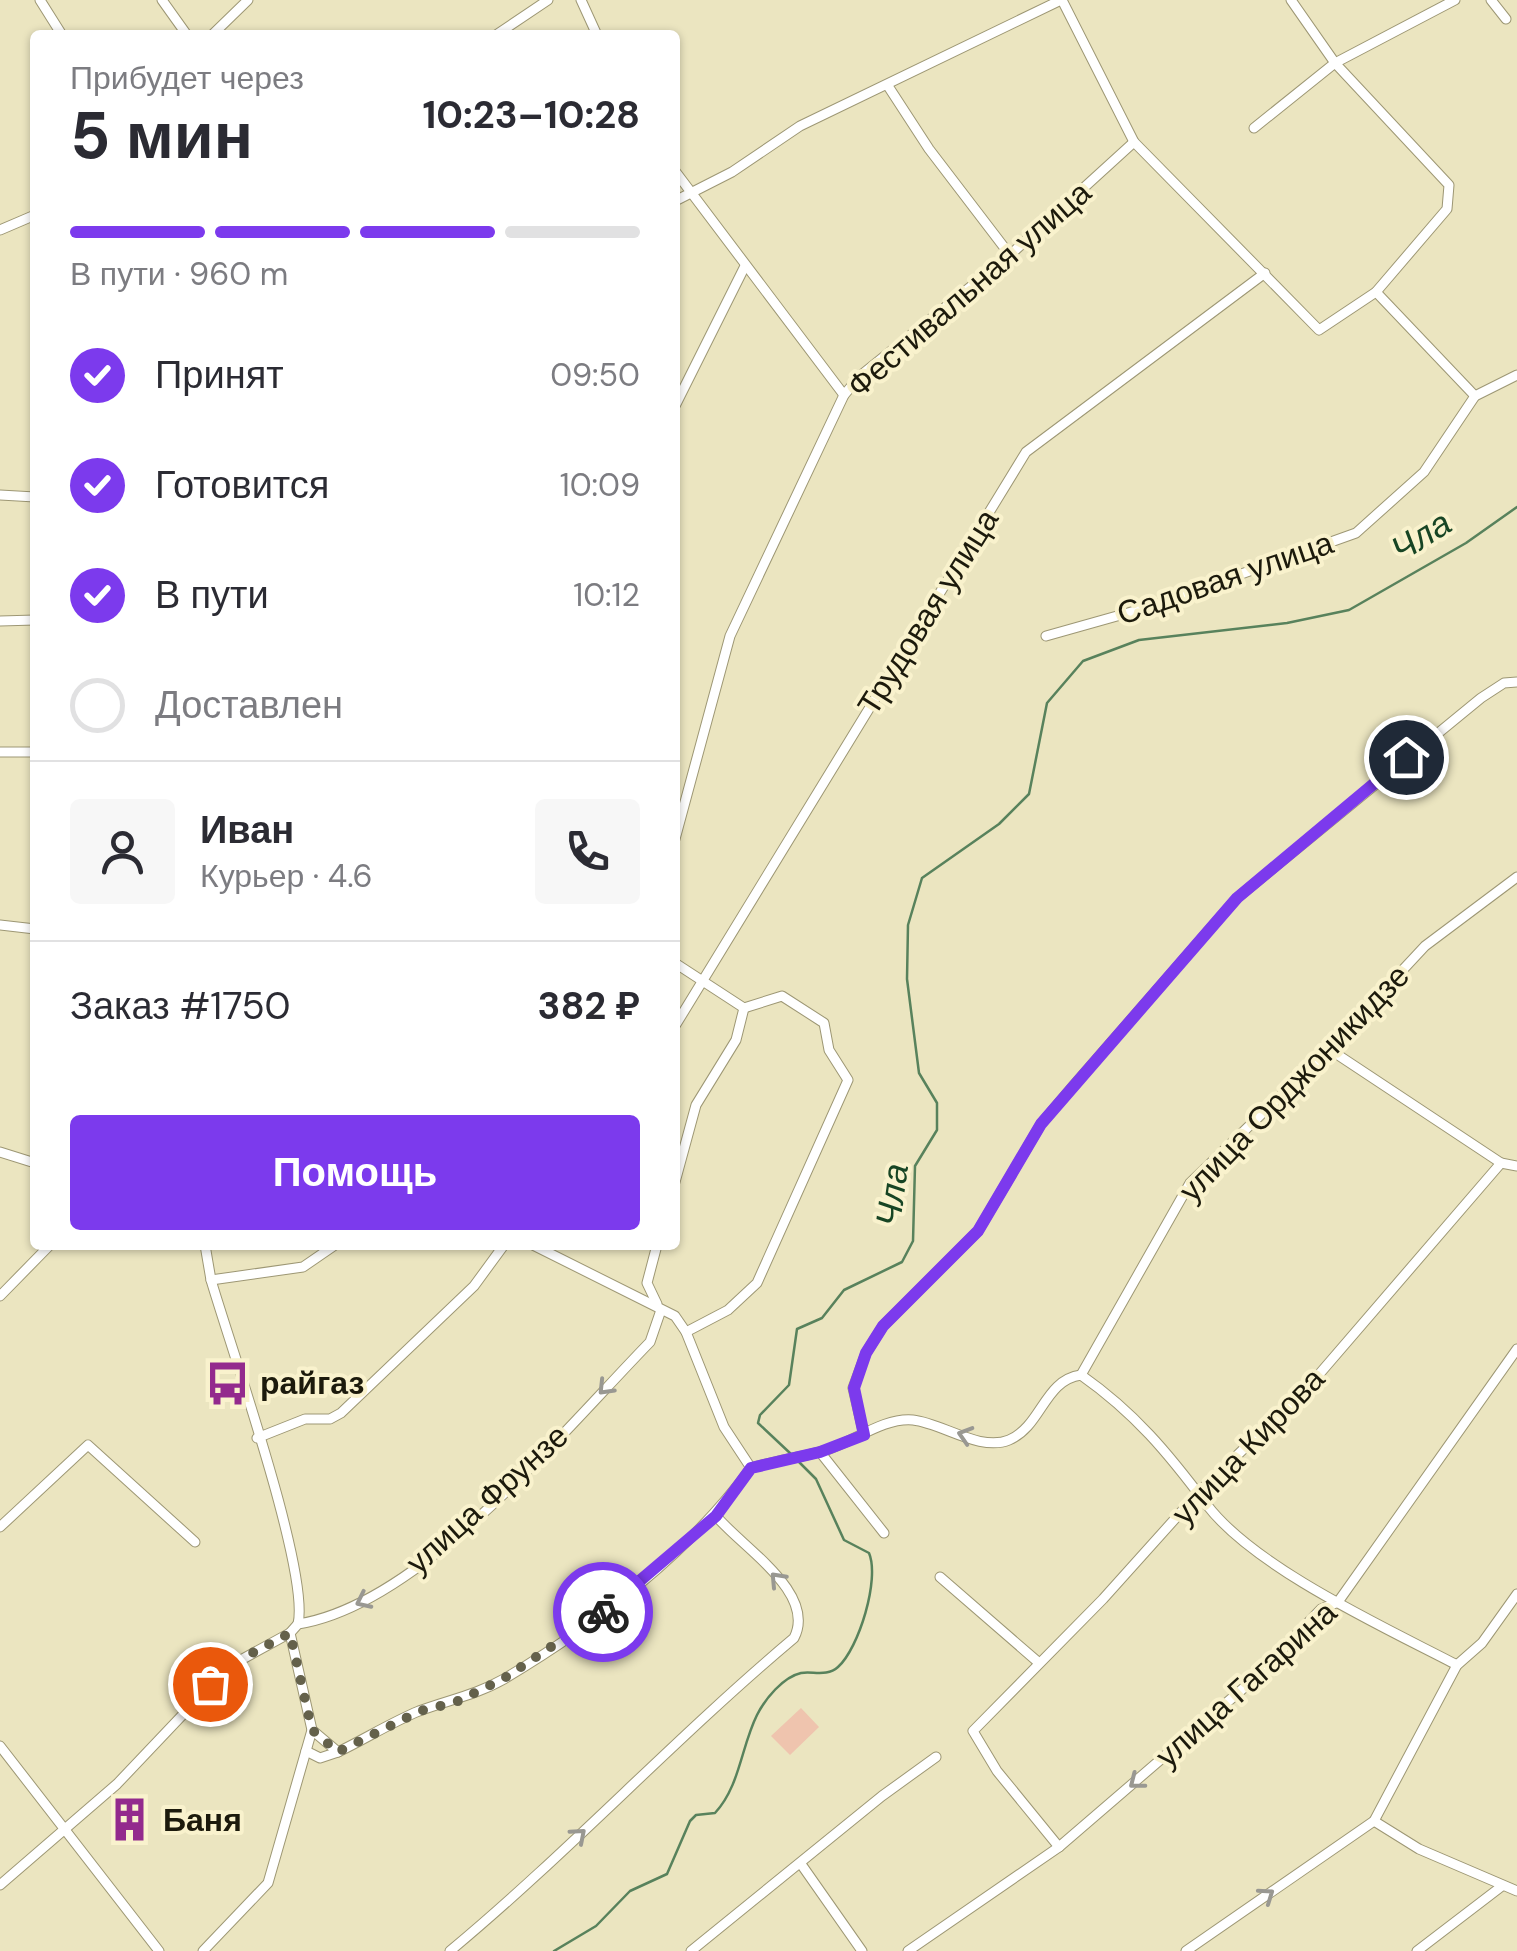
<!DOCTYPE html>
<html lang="ru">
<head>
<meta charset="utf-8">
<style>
	:root { --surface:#fff; --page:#f7f7f7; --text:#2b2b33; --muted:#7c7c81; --line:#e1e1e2; --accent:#7c3aed }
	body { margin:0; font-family:"DM Sans",sans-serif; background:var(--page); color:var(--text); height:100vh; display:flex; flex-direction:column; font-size:38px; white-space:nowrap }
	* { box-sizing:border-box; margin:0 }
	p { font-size:32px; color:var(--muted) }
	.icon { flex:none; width:55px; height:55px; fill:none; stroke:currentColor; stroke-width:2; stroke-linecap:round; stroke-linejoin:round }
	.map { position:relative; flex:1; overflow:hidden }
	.side { position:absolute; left:30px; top:30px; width:650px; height:1220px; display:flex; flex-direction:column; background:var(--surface); border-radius:10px; box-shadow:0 2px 8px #0004 }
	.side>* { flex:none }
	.pin { position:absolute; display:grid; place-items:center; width:85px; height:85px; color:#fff; margin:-42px; border:5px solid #fff; border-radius:50%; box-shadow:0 2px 10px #0007 }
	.courier { position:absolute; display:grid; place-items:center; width:100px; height:100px; margin:-50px; border:8px solid #7c3aed; border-radius:50%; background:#fff; color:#222; box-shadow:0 2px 12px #0007 }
	.head em { font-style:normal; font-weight:700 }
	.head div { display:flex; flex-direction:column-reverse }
	.head { display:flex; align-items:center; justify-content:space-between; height:170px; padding:0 40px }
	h1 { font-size:65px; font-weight:700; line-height:75px }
	.bar { display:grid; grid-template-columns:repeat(4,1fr); gap:15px 10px; align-content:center; height:120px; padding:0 40px }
	.bar i { height:12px; border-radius:8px; background:var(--line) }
	.bar .current { background:var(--accent) }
	.bar p { grid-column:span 4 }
	.line { display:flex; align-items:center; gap:25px; padding:0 40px; border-top:2px solid var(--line) }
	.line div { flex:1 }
	.round { display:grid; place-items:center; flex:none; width:105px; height:105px; border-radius:10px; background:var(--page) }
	ol { padding:0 40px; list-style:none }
	li { display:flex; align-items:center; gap:30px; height:110px }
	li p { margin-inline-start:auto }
	li .icon { padding:10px; border-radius:50%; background:var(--accent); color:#fff; stroke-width:4 }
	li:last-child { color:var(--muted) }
	li i { width:55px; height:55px; border:5px solid var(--line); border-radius:50% }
	.cta { display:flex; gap:20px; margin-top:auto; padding:20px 40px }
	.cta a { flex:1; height:115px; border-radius:10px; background:var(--accent); color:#fff; font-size:40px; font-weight:700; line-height:115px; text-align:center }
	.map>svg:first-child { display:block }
	.green { fill:#efc4ae }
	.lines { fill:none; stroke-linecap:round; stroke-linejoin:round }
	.stream { stroke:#58825c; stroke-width:2.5 }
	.minor-casing { stroke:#9d9774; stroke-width:11 }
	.minor { stroke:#fff; stroke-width:9 }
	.oneway { stroke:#999892 }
	.done { stroke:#64614b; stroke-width:10; stroke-dasharray:0 18 }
	.route { stroke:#7c3aed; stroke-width:12 }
	.labels { text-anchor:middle; stroke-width:8; stroke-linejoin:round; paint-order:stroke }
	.street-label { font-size:32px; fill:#1c1a0c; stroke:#f9f2cd }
	.poi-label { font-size:32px; font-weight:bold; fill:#1c1a0c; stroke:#f9f2cd; text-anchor:start }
	.water-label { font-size:35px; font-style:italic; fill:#174524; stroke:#f9f2cd }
</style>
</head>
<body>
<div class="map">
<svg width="1517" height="1951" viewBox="0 0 1517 1951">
	<rect width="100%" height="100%" fill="#ebe5c0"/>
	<!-- green -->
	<path class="green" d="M 801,1708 L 819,1727 L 790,1755 L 771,1736 Z"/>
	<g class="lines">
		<!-- stream -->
		<g class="stream">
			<path d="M 791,1454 L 758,1423 L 760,1415 L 789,1385 L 797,1329 L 822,1318 L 844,1290 L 902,1262 L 913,1241 L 915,1166 L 937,1130 L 937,1103 L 919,1073 L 907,979 L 908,925 L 922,878 L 999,824 L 1029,794 L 1047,703 L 1083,661 L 1139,640 L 1287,623 L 1349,610 L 1466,543 L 1517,507"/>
			<path d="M 554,1951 L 596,1926 L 630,1891 L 667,1874 L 690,1821 L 696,1815 L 715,1813 C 740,1786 741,1747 757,1715 C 765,1699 783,1677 801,1673 C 813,1671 827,1677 838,1667 C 859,1648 880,1579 869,1553 L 844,1540 L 816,1479 L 797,1460"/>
		</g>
		<defs>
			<g id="minor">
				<path d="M 40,0 L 62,35"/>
				<path d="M 162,0 L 187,35"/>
				<path d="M 581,0 L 597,35"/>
				<path d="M 1062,0 L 1134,142 L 1319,330 L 1376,292 L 1447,209 L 1449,185 L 1335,63 L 1291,0"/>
				<path d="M 1491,0 L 1506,19"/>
				<path d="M 212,35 L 248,0"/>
				<path d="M 496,35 L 548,0"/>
				<path d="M 888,86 L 929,149 L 1010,255"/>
				<path d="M 1254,128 L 1335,63 L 1455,0"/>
				<path d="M 675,171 L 844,395"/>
				<path d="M 675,201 L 732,172 L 800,126 L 1061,0"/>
				<path d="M 0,230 L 35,215"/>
				<path d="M 1376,292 L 1475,396"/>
				<path d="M 675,406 L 745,266"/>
				<path d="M 0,495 L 35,497"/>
				<path d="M 0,621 L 35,620"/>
				<path d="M 1046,636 L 1149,607 L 1356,533 L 1424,472 L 1475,396 L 1517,375"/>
				<path d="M 0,752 L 35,752"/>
				<path d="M 675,839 L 730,636 L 844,395 L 860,376 L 1010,255 L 1134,142"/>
				<path d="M 0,925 L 35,929"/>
				<path d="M 675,963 L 744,1008 L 782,996 L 824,1023 L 829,1050 L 848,1080 L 757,1283 L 728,1310 L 686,1332"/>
				<path d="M 675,1026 L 1026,452 L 1265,273"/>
				<path d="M 1329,1049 L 1501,1163"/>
				<path d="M 0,1152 L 35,1163"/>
				<path d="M 675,1182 L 696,1105 L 736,1040 L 744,1008"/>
				<path d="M 205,1245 L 211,1280 C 230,1345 310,1572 298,1624"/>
				<path d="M 533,1245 L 675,1316 L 686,1332 L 724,1427 L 751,1468"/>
				<path d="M 211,1280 L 303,1267 L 335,1245"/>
				<path d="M 0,1296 L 50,1245"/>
				<path d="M 657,1304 L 647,1283 L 657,1245"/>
				<path d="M 1081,1375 L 1190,1183 L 1329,1049 L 1425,946 L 1517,877"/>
				<path d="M 864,1435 L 853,1388 L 866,1353 L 883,1326 L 978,1231 L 1041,1124 L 1073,1086 L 1237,898 L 1481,698 L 1504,683 L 1517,682"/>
				<path d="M 257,1438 L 305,1419 L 330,1419 L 341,1413 L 474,1286 L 504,1245"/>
				<path d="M 820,1452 L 884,1533"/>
				<path d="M 751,1468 C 774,1461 796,1458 819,1452 C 849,1446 881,1417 913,1420 C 942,1423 980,1452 1009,1440 C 1042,1426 1044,1380 1081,1375 C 1135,1413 1168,1453 1207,1505 C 1255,1568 1386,1628 1457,1665"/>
				<path d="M 0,1527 L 88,1445 L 195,1542"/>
				<path d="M 940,1577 L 1038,1662"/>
				<path d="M 312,1730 L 338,1752 C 365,1739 392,1722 419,1711 C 448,1700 476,1695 504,1679 C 595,1625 689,1553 751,1468"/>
				<path d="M 0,1746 L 159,1951"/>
				<path d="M 306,1751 L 320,1758 L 338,1752"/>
				<path d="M 1374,1821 L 1419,1849 L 1517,1891"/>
				<path d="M 1059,1847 L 997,1771 L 973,1731 L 1103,1599 L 1200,1491 L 1309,1386 L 1501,1163 L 1517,1166"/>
				<path d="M 801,1864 L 862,1951"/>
				<path d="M 0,1885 L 117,1784 L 228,1667 L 290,1633 L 298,1624 C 421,1605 565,1429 650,1342 L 661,1310"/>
				<path d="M 203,1951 L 268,1883 L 312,1730 L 290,1633"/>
				<path d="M 450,1951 C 569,1852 675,1738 794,1638 C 817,1593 743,1548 716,1516"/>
				<path d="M 691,1951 L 882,1796 L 936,1757"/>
				<path d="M 908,1951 L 1059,1847 L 1253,1680 L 1321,1609 L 1338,1602 L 1517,1349"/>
				<path d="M 1186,1951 L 1374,1821 L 1457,1665 L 1482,1643 L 1517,1594"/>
				<path d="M 1417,1951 L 1502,1886"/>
			</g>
		</defs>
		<!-- minor casing -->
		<use href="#minor" class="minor-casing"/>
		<!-- minor -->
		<use href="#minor" class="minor"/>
	</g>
	<!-- one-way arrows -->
	<defs><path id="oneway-chevron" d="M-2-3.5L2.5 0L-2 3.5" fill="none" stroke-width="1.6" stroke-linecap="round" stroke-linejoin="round" transform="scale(2.5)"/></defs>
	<g class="oneway">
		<use href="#oneway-chevron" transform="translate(605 1388) rotate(134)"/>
		<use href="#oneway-chevron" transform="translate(965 1435) rotate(-163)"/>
		<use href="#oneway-chevron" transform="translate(777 1579) rotate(-133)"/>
		<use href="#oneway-chevron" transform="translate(363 1601) rotate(154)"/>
		<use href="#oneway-chevron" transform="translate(1136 1782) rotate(142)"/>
		<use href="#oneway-chevron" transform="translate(579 1835) rotate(-41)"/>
		<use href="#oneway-chevron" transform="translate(1267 1895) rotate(-35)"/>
	</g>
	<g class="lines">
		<!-- done -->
		<path class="done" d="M 210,1684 L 228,1666 L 290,1633 L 312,1730 L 338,1752 L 420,1711 L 456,1702 L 503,1679 L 603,1612"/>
		<!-- route -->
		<path class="route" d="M 603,1612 L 716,1516 L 751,1468 L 820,1452 L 864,1435 L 854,1388 L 866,1353 L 883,1326 L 978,1231 L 1041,1124 L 1237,898 L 1406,757"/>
	</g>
	<!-- icons -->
	<defs>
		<symbol id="bus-bare" viewBox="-9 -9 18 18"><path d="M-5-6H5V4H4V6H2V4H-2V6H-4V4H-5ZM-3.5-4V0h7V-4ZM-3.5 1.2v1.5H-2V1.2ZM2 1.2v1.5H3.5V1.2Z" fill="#932a8d" stroke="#f9f2cd" stroke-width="2.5" paint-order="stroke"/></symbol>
		<symbol id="building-bare" viewBox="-9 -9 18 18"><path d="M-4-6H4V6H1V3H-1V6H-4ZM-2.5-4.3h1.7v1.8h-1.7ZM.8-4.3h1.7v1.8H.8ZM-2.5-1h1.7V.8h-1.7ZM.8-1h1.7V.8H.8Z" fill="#932a8d" stroke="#f9f2cd" stroke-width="2.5" paint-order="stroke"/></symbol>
	</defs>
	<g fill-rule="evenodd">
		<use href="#bus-bare" x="196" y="1352" width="63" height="63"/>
		<use href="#building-bare" x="98" y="1788" width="63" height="63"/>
	</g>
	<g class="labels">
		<!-- street labels -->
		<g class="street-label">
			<text transform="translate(969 289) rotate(-41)" y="11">Фестивальная улица</text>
			<text transform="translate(1225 578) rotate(-19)" y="11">Садовая улица</text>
			<text transform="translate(928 612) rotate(-58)" y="11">Трудовая улица</text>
			<text transform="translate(1294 1083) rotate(-46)" y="11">улица Орджоникидзе</text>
			<text transform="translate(1248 1446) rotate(-46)" y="11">улица Кирова</text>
			<text transform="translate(487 1499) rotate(-42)" y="11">улица Фрунзе</text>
			<text transform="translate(1246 1684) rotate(-42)" y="11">улица Гагарина</text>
		</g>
		<!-- poi labels -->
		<g class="poi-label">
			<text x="260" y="1394">райгаз</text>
			<text x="163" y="1831">Баня</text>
		</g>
		<!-- water labels -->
		<g class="water-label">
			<text transform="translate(1421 536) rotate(-32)" y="12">Чла</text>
			<text transform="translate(892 1195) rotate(-82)" y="12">Чла</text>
		</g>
	</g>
</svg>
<div class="pin" style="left:210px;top:1684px;background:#ea580c"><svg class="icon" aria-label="bag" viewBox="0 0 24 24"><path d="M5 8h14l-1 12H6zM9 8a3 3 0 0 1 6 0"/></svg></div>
<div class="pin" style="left:1406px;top:757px;background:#1f2937"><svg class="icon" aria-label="home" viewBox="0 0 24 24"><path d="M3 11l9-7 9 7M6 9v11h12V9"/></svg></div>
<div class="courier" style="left:603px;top:1612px"><svg class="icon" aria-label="bike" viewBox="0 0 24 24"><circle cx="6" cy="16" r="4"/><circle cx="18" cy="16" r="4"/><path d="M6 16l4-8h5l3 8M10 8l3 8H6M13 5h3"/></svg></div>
<section class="side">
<div class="head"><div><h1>5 мин</h1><p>Прибудет через</p></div><em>10:23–10:28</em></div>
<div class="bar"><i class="current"></i><i class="current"></i><i class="current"></i><i></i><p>В пути · 960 m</p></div>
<ol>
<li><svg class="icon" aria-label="check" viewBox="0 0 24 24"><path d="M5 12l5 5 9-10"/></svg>Принят<p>09:50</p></li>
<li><svg class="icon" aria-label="check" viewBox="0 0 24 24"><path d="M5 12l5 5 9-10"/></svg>Готовится<p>10:09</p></li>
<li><svg class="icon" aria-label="check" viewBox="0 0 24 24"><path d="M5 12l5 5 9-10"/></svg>В пути<p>10:12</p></li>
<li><i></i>Доставлен</li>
</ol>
<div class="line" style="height:180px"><a class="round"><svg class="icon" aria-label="person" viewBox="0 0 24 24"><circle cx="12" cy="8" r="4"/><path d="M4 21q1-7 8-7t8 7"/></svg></a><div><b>Иван</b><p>Курьер · 4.6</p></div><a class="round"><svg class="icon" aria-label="phone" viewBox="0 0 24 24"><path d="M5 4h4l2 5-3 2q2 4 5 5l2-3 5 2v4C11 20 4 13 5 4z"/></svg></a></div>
<div class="line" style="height:130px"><div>Заказ #1750</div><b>382 ₽</b></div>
<div class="cta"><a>Помощь</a></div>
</section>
</div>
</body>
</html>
